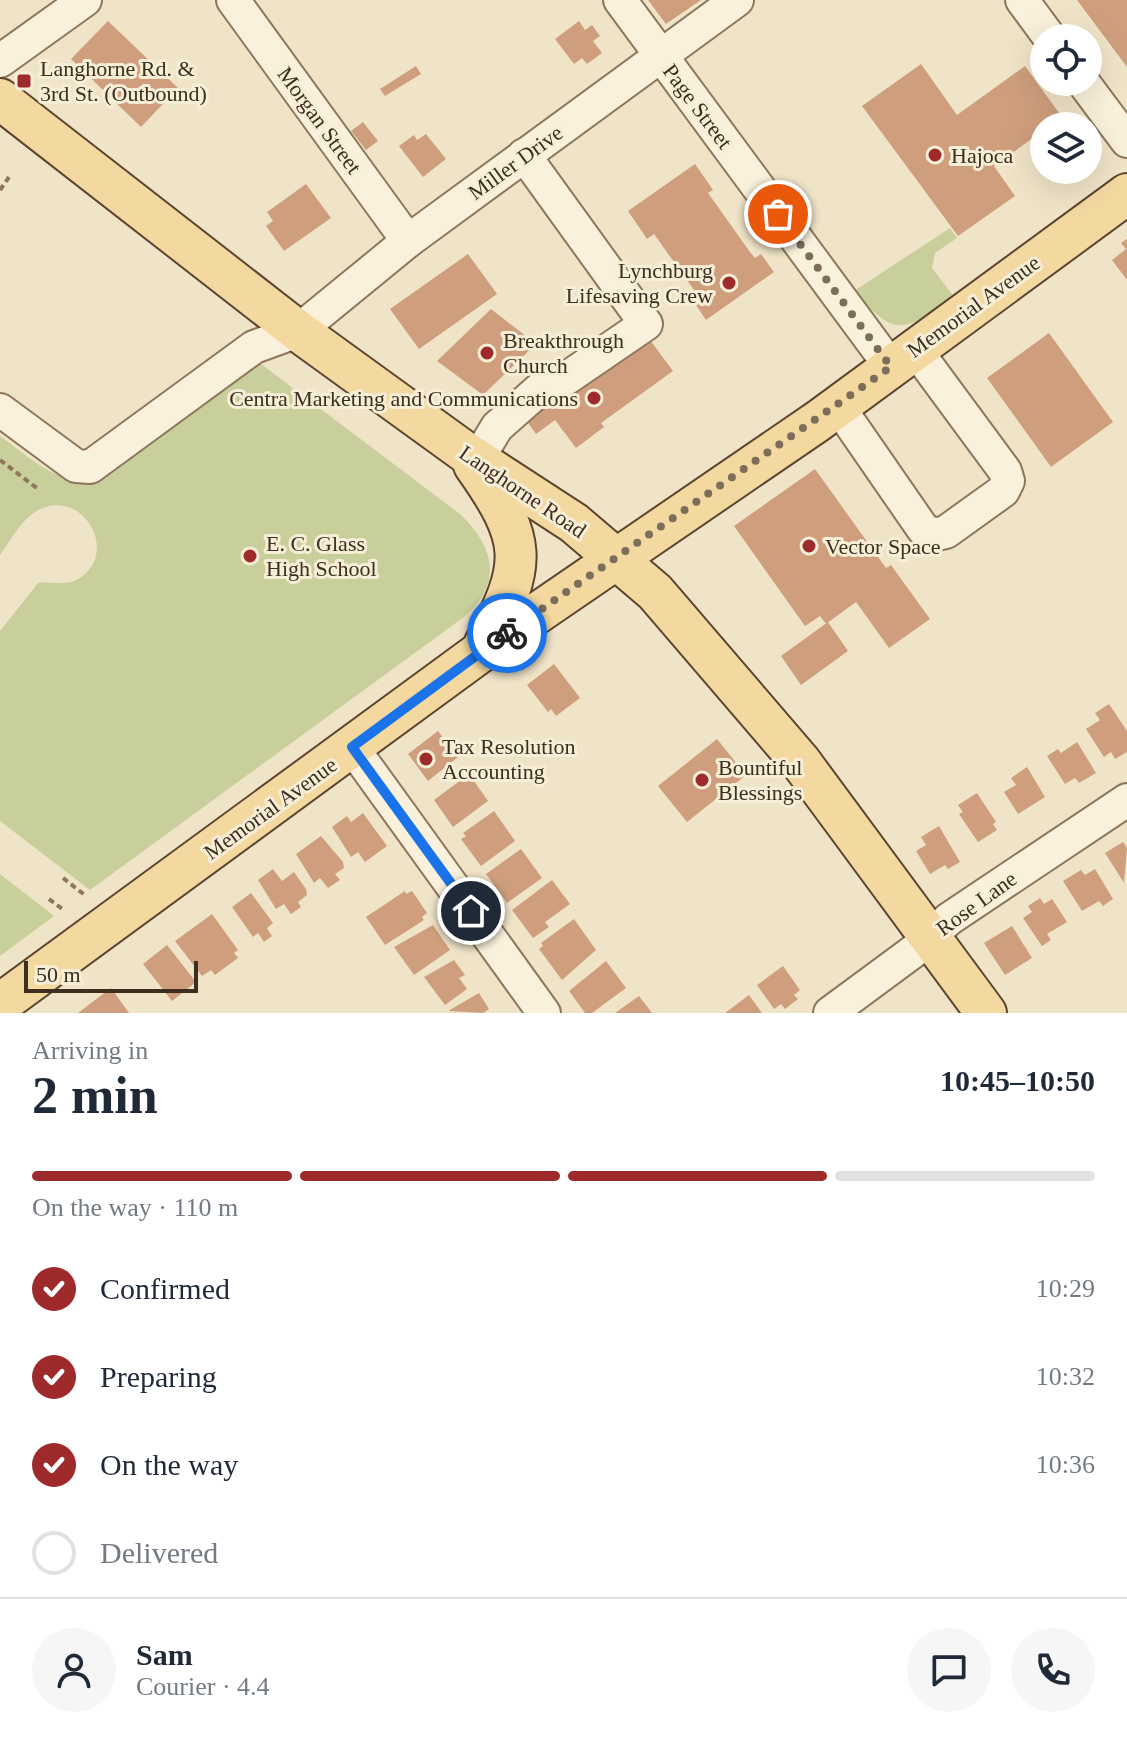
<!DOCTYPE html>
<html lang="en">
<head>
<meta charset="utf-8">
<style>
	:root { --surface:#fff; --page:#f6f6f7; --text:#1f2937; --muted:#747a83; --line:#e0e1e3; --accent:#9e2a2b }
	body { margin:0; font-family:Georgia,serif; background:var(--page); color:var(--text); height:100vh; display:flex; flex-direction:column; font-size:30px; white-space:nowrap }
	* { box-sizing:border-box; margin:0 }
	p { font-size:26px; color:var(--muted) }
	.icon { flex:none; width:44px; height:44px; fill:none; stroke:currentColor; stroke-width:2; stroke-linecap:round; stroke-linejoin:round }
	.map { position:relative; height:1013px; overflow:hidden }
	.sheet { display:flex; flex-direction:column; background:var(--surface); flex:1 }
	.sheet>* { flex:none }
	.buttons { position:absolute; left:1030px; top:24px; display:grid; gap:16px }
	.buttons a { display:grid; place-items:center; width:72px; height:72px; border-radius:50%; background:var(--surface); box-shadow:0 8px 32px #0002; font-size:40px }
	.scale { position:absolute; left:24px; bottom:20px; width:174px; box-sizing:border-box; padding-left:8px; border:4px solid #3d2e20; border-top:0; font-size:22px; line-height:28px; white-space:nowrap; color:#3d2e20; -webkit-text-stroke:6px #f7eed8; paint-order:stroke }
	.pin { position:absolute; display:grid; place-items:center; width:68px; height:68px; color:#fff; margin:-34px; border:4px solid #fff; border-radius:50%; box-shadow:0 2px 8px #0007 }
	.courier { position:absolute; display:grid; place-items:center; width:80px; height:80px; margin:-40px; border:6px solid #1a73e8; border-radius:50%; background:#fff; color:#222; box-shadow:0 2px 10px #0007 }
	.summary em { font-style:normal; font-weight:600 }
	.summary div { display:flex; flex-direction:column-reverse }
	.summary { display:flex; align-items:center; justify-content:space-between; height:136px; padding:0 32px }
	h1 { font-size:52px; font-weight:600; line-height:60px }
	.bar { display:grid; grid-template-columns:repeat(4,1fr); gap:12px 8px; align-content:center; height:96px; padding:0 32px }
	.bar i { height:10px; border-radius:6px; background:var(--line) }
	.bar .on { background:var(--accent) }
	.bar p { grid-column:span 4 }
	.line { display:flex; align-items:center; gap:20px; padding:0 32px; border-top:2px solid var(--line) }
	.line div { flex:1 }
	.round { display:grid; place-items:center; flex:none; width:84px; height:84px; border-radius:42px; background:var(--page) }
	ol { padding:0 32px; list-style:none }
	li { display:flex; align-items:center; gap:24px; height:88px }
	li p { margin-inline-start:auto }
	li .icon { padding:8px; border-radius:50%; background:var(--accent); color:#fff; stroke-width:4 }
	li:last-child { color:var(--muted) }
	li i { width:44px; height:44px; border:4px solid var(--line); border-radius:50% }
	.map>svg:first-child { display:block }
	.green { fill:#c9cf9b }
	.building { fill:#cf9f7d }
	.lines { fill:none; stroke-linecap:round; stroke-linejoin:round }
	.minor-casing { stroke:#8d765c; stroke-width:36 }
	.major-casing { stroke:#5b4430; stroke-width:44 }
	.path { stroke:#8d765c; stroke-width:4; stroke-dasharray:6 4; stroke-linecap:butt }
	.minor { stroke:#faf1dc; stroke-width:32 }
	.major { stroke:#f3d9a0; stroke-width:40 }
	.done { stroke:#7c6e5b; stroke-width:8; stroke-dasharray:0 14.4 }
	.route { stroke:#1a73e8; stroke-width:10 }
	.poi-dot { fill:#9e2a2b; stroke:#f7eed8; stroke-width:3 }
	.labels { text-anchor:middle; stroke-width:6; stroke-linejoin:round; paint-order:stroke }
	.poi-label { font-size:22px; fill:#3d2e20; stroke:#f7eed8; text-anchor:start }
	.street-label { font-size:22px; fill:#3d2e20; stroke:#f7eed8 }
</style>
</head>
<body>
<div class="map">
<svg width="1127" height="1013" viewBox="0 0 1127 1013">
	<rect width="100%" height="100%" fill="#f0e4c8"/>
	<!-- green -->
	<g class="green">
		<path d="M 950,228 L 957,238 L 935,253 L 932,268 L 954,297 C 905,331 896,340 854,291 Z"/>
		<path d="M 261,364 L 460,514 C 494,547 504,582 464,617 L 90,890 L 0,821 L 0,631 L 38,583 C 53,581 66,587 80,578 C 122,549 78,484 35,512 C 21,521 10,541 0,555 L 0,436 C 29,457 57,484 94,482 Z"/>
		<path d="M 0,874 L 54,916 L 0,956 Z"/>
	</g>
	<!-- building -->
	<g class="building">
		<path d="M 648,0 L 701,0 L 666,24 Z"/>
		<path d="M 1077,0 L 1127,0 L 1127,67 Z"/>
		<path d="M 108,21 L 178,88 L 141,127 L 71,59 Z"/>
		<path d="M 579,21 L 585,30 L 592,25 L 600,36 L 593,41 L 602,53 L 587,64 L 582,58 L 574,64 L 555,39 Z"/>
		<path d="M 921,64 L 957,115 L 1025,66 L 1062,117 L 1044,126 L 1044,130 L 994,166 L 1015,196 L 958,236 L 862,106 Z"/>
		<path d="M 416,66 L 421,74 L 385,96 L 380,89 Z"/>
		<path d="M 363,122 L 378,141 L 366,150 L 351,131 Z"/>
		<path d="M 426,134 L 446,159 L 423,177 L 399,146 L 414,135 L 417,140 Z"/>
		<path d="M 695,164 L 713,190 L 708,193 L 750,252 L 755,258 L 761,254 L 774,272 L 706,320 L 694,302 L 699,297 L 654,234 L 647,239 L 628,211 Z"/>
		<path d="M 306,184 L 331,218 L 284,251 L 266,226 L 273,221 L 267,212 Z"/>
		<path d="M 1127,239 L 1127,280 L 1112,260 L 1126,249 L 1121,243 Z"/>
		<path d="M 468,254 L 497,294 L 419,349 L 390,309 Z"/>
		<path d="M 491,309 L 536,344 L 483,395 L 437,361 Z"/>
		<path d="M 1049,333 L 1113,422 L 1051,467 L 987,378 Z"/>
		<path d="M 647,336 L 673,371 L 601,423 L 604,427 L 576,448 L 555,420 L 536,434 L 524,417 L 542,404 L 546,409 Z"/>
		<path d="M 815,469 L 886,568 L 891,565 L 930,619 L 889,648 L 856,602 L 826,624 L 820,616 L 805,626 L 734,526 Z"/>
		<path d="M 828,622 L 848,651 L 801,685 L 781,656 Z"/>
		<path d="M 554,664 L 580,698 L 556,716 L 551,709 L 548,712 L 527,685 Z"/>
		<path d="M 1109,704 L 1127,731 L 1127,752 L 1115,759 L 1111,752 L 1104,757 L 1086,729 L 1100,720 L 1095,713 Z"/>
		<path d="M 438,731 L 458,757 L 428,781 L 408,754 Z"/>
		<path d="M 717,739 L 746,775 L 687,822 L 658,786 Z"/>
		<path d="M 1077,742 L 1096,773 L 1079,783 L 1075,778 L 1065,784 L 1047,756 L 1058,749 L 1061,753 Z"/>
		<path d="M 1027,767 L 1045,797 L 1018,814 L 1004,792 L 1016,785 L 1011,778 Z"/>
		<path d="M 469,774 L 488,801 L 453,827 L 434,800 Z"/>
		<path d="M 977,793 L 996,822 L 993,824 L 997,830 L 978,842 L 959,814 L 963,812 L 958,805 Z"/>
		<path d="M 494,811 L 515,841 L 481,866 L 461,839 L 466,836 L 463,833 Z"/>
		<path d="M 363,813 L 387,846 L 365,862 L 358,852 L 351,857 L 332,827 L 347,816 L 351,822 Z"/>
		<path d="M 939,826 L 960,862 L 948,869 L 945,865 L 930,874 L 916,851 L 926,845 L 921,837 Z"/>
		<path d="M 321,836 L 343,862 L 344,868 L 335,874 L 340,880 L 328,888 L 320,878 L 314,883 L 296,854 Z"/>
		<path d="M 1123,842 L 1127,848 L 1124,883 L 1105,853 Z"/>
		<path d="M 521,849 L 542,878 L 507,903 L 486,874 Z"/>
		<path d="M 273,869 L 282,881 L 294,872 L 306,889 L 307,895 L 298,902 L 301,907 L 291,914 L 284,904 L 276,909 L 258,880 Z"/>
		<path d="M 1095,869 L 1113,899 L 1103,906 L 1099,901 L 1082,911 L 1063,881 L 1081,870 L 1085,875 Z"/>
		<path d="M 552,880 L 570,904 L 545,922 L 549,927 L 533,938 L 512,910 Z"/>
		<path d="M 405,891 L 406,894 L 412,891 L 427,913 L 422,917 L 424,920 L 385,945 L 366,917 Z"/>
		<path d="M 251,893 L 273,923 L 267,928 L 272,936 L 264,942 L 258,933 L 253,937 L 232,907 Z"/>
		<path d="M 1040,898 L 1044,904 L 1052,899 L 1067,922 L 1047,934 L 1051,940 L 1042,946 L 1023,918 L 1032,912 L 1028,906 Z"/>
		<path d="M 212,914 L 238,950 L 234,953 L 238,958 L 215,975 L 211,970 L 202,976 L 175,941 Z"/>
		<path d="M 574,919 L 596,950 L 562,980 L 539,949 L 543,946 L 541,943 Z"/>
		<path d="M 433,925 L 450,950 L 414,975 L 394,947 Z"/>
		<path d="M 1012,926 L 1032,958 L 1005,975 L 984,943 Z"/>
		<path d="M 167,945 L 196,982 L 172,1001 L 143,964 Z"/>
		<path d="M 454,960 L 465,975 L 459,978 L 467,989 L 445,1005 L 424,977 Z"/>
		<path d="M 606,961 L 626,988 L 592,1013 L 585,1013 L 569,991 Z"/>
		<path d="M 783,966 L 800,990 L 794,995 L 798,999 L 785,1009 L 781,1004 L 774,1009 L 757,985 Z"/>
		<path d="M 111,988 L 129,1013 L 78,1013 Z"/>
		<path d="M 479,993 L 489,1009 L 483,1013 L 448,1011 Z"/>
		<path d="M 749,995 L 762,1013 L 725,1013 Z"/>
		<path d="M 639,996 L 652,1013 L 615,1013 Z"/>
	</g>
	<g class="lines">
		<defs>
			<g id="minor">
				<path d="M 233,0 L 408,241"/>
				<path d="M 620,0 L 891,367"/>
				<path d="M 1022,0 L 1050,38"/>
				<path d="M 0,61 L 85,0"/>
				<path d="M 1083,82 L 1127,141"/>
				<path d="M 838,406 L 923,529 L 933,535 L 946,532 L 1003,491 L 1008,481 L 1005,471 L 915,349"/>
				<path d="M 0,410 L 76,466 L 90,467 L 254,347 L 298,331 L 408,241 L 737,0"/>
				<path d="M 477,460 L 497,427 L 540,389 L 567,378 L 646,324 L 524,155"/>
				<path d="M 352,747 L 544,1013"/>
				<path d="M 830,1013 L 914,951 L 949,919 L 1127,800"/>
			</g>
			<g id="major">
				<path d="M 0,99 L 298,331 L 465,452 L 574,523 L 655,592 L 800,761 L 986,1013"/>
				<path d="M 474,465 C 527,540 528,563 485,643"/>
				<path d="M 0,1004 L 479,653 L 818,421 L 1127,194"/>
			</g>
		</defs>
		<!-- minor casing -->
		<use href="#minor" class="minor-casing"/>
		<!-- major casing -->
		<use href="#major" class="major-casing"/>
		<!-- path -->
		<g class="path">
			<path d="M 0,190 L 9,177"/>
			<path d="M 0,460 L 38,489"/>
			<path d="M 63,878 L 86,896"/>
			<path d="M 49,899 L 65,911"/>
		</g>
		<!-- minor -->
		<use href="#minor" class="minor"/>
		<!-- major -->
		<use href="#major" class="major"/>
	</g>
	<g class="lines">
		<!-- done -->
		<path class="done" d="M 507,633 L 891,367 L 778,214"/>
		<!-- route -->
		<path class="route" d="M 471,911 L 352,747 L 507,633"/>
	</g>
	<!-- markers -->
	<g class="poi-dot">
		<rect x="16" y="73" width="16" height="16" rx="4"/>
		<circle cx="935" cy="155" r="8"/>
		<circle cx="729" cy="283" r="8"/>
		<circle cx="487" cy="353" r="8"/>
		<circle cx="594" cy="398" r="8"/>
		<circle cx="809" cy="546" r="8"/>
		<circle cx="250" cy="556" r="8"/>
		<circle cx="426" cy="759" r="8"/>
		<circle cx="702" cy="780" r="8"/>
	</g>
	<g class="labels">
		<!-- poi labels -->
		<g class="poi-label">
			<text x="40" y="76">Langhorne Rd. &amp;<tspan x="40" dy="25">3rd St. (Outbound)</tspan></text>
			<text x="951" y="163">Hajoca</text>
			<text x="713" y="278" text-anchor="end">Lynchburg<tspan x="713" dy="25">Lifesaving Crew</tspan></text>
			<text x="503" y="348">Breakthrough<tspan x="503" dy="25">Church</tspan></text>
			<text x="578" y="406" text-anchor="end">Centra Marketing and Communications</text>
			<text x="266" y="551">E. C. Glass<tspan x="266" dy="25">High School</tspan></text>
			<text x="825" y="554">Vector Space</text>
			<text x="442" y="754">Tax Resolution<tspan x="442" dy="25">Accounting</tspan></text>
			<text x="718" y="775">Bountiful<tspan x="718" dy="25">Blessings</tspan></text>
		</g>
		<!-- street labels -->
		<g class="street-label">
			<text transform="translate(698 106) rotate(53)" y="8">Page Street</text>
			<text transform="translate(320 120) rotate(54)" y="8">Morgan Street</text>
			<text transform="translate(515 162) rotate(-36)" y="8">Miller Drive</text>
			<text transform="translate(973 306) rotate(-36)" y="8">Memorial Avenue</text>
			<text transform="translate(523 491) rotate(34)" y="8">Langhorne Road</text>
			<text transform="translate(270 808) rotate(-36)" y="8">Memorial Avenue</text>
			<text transform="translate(976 903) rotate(-36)" y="8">Rose Lane</text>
		</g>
	</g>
</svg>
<div class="buttons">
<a><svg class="icon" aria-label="locate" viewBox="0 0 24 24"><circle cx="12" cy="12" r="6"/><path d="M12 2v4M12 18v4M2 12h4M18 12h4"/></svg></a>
<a><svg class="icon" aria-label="layers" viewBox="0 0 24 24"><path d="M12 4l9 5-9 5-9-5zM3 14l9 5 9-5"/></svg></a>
</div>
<div class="scale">50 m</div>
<div class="pin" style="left:778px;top:214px;background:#ea580c"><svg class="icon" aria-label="bag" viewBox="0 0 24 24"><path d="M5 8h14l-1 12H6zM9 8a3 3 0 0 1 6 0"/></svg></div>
<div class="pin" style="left:471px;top:911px;background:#1f2937"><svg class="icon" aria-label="home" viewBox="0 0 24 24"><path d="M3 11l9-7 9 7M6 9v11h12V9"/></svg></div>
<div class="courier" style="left:507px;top:633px"><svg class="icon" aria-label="bike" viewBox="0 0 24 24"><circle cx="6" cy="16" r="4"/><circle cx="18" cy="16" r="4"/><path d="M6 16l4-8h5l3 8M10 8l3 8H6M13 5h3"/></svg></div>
</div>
<section class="sheet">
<div class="summary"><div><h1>2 min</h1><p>Arriving in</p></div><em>10:45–10:50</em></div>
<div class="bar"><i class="on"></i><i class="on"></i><i class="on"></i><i></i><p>On the way · 110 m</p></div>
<ol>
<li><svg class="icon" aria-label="check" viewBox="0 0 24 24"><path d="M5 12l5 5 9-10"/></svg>Confirmed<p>10:29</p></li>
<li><svg class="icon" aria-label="check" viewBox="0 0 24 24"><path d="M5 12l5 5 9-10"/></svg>Preparing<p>10:32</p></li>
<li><svg class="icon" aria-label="check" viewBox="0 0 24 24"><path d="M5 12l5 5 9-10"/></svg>On the way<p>10:36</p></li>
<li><i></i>Delivered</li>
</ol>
<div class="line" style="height:144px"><a class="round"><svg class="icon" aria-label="person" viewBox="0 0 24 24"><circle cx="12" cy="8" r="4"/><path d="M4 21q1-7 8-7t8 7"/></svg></a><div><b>Sam</b><p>Courier · 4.4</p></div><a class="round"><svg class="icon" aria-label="chat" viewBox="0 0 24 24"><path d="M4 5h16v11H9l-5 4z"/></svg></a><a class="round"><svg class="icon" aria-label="phone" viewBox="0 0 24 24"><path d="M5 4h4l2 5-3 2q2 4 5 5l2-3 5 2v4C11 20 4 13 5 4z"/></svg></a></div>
</section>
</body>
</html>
